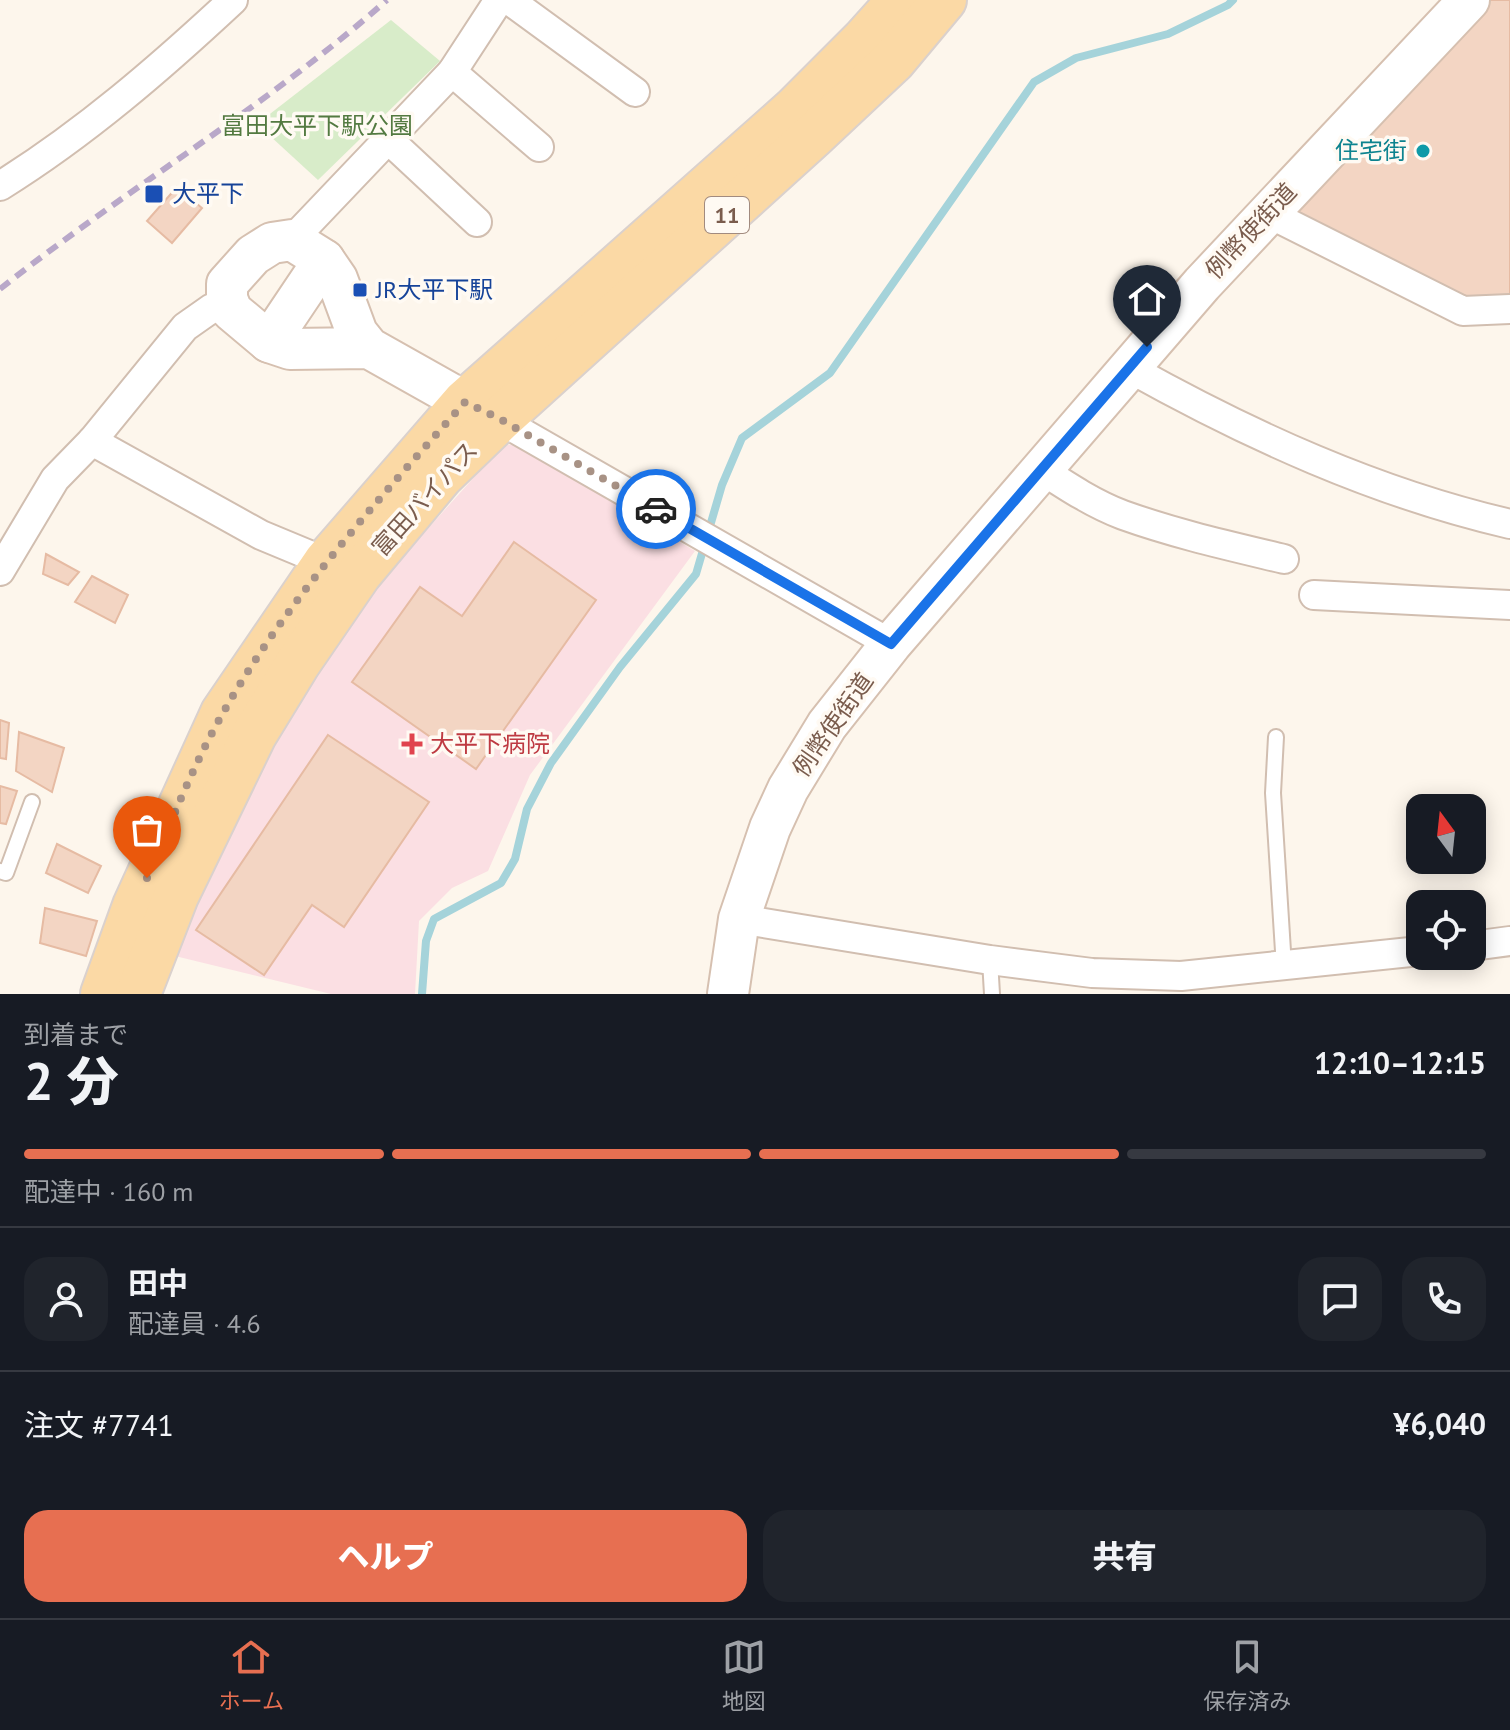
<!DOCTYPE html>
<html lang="ja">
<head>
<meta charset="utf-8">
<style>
	:root { --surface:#171b24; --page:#20242c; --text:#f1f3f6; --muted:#9ea1a6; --line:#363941; --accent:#e76f51 }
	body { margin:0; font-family:"PT Sans","Noto Sans JP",sans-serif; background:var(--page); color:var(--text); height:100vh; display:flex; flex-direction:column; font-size:30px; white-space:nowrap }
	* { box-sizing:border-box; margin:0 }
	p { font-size:26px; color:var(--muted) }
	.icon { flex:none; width:44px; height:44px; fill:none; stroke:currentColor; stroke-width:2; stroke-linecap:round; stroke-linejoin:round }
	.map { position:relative; height:994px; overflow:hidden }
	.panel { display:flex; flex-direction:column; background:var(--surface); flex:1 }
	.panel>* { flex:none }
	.needle { width:52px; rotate:345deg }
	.tools { position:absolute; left:1406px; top:794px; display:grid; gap:16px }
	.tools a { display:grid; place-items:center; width:80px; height:80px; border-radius:16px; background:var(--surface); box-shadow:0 4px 20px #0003; font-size:40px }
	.pin { position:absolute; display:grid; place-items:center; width:68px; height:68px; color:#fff; margin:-82px -34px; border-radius:50% 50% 50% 0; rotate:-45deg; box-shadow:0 0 8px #0007 }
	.pin .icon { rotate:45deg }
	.courier { position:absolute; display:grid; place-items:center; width:80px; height:80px; margin:-40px; border:6px solid #1a73e8; border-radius:50%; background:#fff; color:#222; box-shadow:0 2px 10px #0007 }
	.summary em { font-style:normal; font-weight:800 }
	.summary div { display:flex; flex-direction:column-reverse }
	.summary { display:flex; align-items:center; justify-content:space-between; height:136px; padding:0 24px }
	h1 { font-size:52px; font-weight:800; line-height:60px }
	.bar { display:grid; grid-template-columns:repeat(4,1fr); gap:12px 8px; align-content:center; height:96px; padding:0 24px }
	.bar i { height:10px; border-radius:6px; background:var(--line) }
	.bar .on { background:var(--accent) }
	.bar p { grid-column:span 4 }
	.line { display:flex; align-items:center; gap:20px; padding:0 24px; border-top:2px solid var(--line) }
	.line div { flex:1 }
	.round { display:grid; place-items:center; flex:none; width:84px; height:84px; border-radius:24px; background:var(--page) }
	.primary-button { display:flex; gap:16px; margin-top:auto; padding:16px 24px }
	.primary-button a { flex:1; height:92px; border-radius:24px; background:var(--accent); color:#fff; font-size:32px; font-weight:800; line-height:92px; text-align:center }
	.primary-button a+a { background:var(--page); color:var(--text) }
	.menu { display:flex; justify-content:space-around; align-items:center; height:112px; border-top:2px solid var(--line); background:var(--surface); font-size:22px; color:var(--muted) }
	.menu a { display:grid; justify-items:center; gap:4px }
	.menu .on { color:var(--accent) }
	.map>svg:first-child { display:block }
	.medical { fill:#fbdfe3 }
	.green { fill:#d8ecc9 }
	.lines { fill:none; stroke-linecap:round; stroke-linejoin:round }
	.stream { stroke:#a5d3da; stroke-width:8 }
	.building { fill:#f3d5c3; stroke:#e6bba3; stroke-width:2 }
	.lane-casing { stroke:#d1beb0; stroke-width:18 }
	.street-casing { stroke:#d1beb0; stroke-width:32 }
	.secondary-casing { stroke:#d6c0b0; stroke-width:44 }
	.primary-casing { stroke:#dad1cd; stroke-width:48 }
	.lane { stroke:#fff; stroke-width:14 }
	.street { stroke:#fff; stroke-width:28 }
	.secondary { stroke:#fff; stroke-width:40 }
	.primary { stroke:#fbd9a5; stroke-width:44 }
	.rail { stroke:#b9a8c9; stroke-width:6; stroke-dasharray:12 8; stroke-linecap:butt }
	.done { stroke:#a89285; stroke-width:8; stroke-dasharray:0 14.4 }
	.route { stroke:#1a73e8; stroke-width:10 }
	.culture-dot { fill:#0f9aa8; stroke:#fffaf3; stroke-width:3 }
	.transit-dot { fill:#1a4fb4; stroke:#fffaf3; stroke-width:3 }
	.health-dot { fill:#e0444e; stroke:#fffaf3; stroke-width:3 }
	.labels { text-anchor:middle; stroke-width:7; stroke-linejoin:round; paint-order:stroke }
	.shield { fill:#fffaf3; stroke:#a28b7f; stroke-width:2 }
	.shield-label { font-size:22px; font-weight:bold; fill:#7a5c4d }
	.park-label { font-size:24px; fill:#537a41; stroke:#fffaf3 }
	.culture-label { font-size:24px; fill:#0d838f; stroke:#fffaf3; text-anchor:end }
	.transit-label { font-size:24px; fill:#164399; stroke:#fffaf3; text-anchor:start }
	.street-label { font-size:24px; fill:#7a5c4d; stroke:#fffaf3 }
	.health-label { font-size:24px; fill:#be3a42; stroke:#fffaf3; text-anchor:start }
</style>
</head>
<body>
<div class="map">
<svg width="1510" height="994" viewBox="0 0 1510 994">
	<rect width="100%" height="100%" fill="#fdf6ec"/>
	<!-- medical -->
	<path class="medical" d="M 504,444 L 520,446 L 695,551 L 530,775 L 488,871 L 452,888 L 419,921 L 415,994 L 331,994 L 175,956 L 226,832 L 286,712 L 379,583 Z"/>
	<!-- green -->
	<path class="green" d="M 391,20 L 440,61 L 318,180 L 257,124 Z"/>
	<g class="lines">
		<!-- stream -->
		<path class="stream" d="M 422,994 L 426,941 L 434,919 L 501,883 L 515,859 L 527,809 L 551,763 L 620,667 L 696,574 L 722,485 L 742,438 L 830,373 L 1034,82 L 1076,58 L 1168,34 L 1228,5 L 1233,0"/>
	</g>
	<!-- building -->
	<g class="building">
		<path d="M 1479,0 L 1510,0 L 1510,296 L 1465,299 L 1285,210 Z"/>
		<path d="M 177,187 L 202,208 L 172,243 L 147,221 Z"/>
		<path d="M 514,542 L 596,600 L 476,769 L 352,682 L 420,587 L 462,616 Z"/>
		<path d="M 46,554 L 79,572 L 68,585 L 43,574 Z"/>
		<path d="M 92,576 L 128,595 L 115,623 L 75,602 Z"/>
		<path d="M 0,720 L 9,723 L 6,759 L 0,758 Z"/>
		<path d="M 19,732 L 64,748 L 52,792 L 16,771 Z"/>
		<path d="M 328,735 L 429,802 L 344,927 L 312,905 L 264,975 L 196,930 Z"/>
		<path d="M 0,786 L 17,791 L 6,824 L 0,823 Z"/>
		<path d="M 57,844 L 101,866 L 88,893 L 46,873 Z"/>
		<path d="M 45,908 L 97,921 L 86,956 L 40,943 Z"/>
	</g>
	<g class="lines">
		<defs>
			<g id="lane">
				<path d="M 1276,737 L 1273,793 L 1284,967"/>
				<path d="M 0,871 L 6,873 L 32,802"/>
				<path d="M 990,960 L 992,994"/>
			</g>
			<g id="street">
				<path d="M 509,0 L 635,92"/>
				<path d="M 452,72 L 539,147"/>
				<path d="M 389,140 L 477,222"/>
				<path d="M 0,186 C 85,133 160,68 233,0"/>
				<path d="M 1268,213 L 1463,311 L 1510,309"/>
				<path d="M 292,240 L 452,72 L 499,0"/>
				<path d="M 1129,368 C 1249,435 1376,493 1510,524"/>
				<path d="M 486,412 L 891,644"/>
				<path d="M 92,441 L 261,535 L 326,562"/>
				<path d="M 1042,470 C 1068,487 1094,504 1123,515 C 1176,534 1230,546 1284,559"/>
				<path d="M 0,571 L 55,479 L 92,441 L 185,327 L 212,308 L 232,311"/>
				<path d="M 1314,595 L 1510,605"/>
				<path d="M 739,919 L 990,960 L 1092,973 L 1181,976 L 1420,951"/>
				<path d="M 1472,946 L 1510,941"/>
			</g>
			<g id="secondary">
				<path d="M 269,342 L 324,260"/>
				<path d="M 369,348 L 290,349 L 269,342 L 232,311 L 227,299 L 227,284 L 253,255 L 272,243 L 292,240 L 324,260 L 337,279 L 357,333 L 369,348 L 465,402"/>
				<path d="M 728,994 L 739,919 L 770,828 L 788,789 L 827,725 L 891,644 L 1202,284 L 1469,0"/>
			</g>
			<g id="primary">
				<path d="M 103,994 L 135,906 L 223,713 L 326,562 L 465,402 L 795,109 L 864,40 L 900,0"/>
				<path d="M 138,994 L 176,896 L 254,735 L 298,663 L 359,574 L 441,476 L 500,419 L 813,136 L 893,61 L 944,0"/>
			</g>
		</defs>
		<!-- lane casing -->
		<use href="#lane" class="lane-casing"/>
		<!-- street casing -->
		<use href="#street" class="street-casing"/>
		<!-- secondary casing -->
		<use href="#secondary" class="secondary-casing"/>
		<!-- primary casing -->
		<use href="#primary" class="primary-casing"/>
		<!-- lane -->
		<use href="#lane" class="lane"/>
		<!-- street -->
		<use href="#street" class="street"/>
		<!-- secondary -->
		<use href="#secondary" class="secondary"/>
		<!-- primary -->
		<use href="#primary" class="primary"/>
		<!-- rail -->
		<path class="rail" d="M 0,289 C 126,189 266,107 387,0"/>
	</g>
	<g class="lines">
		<!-- done -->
		<path class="done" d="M 147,878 C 171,823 193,765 223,713 C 288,598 378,500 465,402 L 500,419 L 656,509"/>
		<!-- route -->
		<path class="route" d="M 656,509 L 891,644 L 1147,347"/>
	</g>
	<!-- markers -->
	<circle class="culture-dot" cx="1423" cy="151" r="8"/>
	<g class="transit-dot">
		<rect x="144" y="184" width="20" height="20" rx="4"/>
		<rect x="352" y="282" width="16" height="16" rx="4"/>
	</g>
	<path class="health-dot" d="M408 732h8v8h8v8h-8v8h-8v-8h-8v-8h8z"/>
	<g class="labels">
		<!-- shield labels -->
		<rect class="shield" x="705" y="197" width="44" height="36" rx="6"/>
		<g class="shield-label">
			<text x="727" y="223">11</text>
		</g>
		<!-- park labels -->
		<g class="park-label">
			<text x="317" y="134">富田大平下駅公園</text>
		</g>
		<!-- culture labels -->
		<g class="culture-label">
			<text x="1407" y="159">住宅街</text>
		</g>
		<!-- transit labels -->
		<g class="transit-label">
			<text x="172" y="202">大平下</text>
			<text x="376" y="298">JR大平下駅</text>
		</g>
		<!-- street labels -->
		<g class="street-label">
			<text transform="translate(1251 231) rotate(-47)" y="8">例幣使街道</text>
			<text transform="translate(425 499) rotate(-48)" y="8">富田バイパス</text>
			<text transform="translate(833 725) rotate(-55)" y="8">例幣使街道</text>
		</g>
		<!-- health labels -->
		<g class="health-label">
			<text x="430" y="752">大平下病院</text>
		</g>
	</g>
</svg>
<div class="tools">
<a><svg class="needle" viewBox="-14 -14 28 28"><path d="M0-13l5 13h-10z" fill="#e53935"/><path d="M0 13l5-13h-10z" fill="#9ea1a6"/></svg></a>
<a><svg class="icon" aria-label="locate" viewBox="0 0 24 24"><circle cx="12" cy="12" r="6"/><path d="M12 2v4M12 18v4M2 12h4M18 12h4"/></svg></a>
</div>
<div class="pin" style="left:147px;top:878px;background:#ea580c"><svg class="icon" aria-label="bag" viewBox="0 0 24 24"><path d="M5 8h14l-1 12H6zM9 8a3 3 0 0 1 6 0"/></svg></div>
<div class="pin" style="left:1147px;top:347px;background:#1f2937"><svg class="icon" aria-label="home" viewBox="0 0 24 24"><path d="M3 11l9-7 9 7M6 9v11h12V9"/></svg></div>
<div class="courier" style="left:656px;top:509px"><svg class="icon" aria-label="car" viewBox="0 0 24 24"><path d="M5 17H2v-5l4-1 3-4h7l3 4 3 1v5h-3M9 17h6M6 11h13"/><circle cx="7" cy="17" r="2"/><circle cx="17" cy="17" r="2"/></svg></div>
</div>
<section class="panel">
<div class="summary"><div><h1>2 分</h1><p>到着まで</p></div><em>12:10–12:15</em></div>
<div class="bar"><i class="on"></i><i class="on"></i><i class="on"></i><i></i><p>配達中 · 160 m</p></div>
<div class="line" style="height:144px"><a class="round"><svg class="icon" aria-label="person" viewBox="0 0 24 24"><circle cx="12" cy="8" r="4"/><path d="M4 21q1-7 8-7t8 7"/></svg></a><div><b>田中</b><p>配達員 · 4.6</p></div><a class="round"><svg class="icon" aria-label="chat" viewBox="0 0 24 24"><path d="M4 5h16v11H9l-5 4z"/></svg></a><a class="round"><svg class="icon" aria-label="phone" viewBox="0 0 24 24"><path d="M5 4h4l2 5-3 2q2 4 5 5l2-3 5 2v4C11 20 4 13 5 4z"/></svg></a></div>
<div class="line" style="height:104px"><div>注文 #7741</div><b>¥6,040</b></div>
<div class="primary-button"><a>ヘルプ</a><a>共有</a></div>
</section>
<nav class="menu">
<a class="on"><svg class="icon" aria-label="home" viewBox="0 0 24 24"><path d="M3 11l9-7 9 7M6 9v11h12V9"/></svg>ホーム</a>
<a><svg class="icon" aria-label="map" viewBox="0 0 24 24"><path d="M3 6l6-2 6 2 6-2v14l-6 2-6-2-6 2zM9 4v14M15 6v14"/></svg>地図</a>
<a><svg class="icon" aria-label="saved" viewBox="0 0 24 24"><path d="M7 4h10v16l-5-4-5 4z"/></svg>保存済み</a>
</nav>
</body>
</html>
